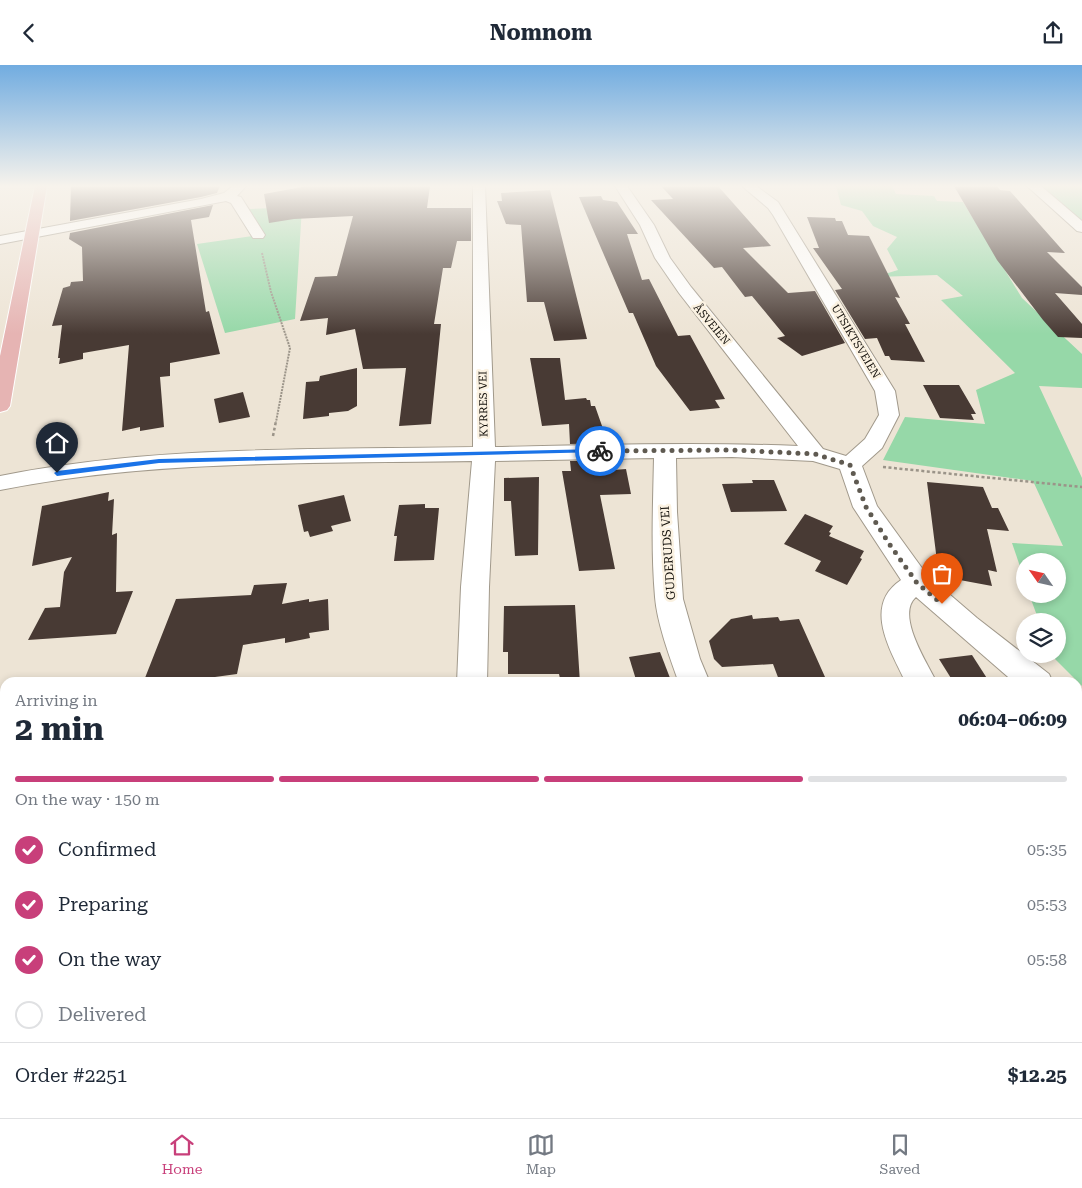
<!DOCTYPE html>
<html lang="en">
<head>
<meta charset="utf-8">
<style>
	:root { --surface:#fff; --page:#f2f2f3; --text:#1f2937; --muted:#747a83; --line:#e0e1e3; --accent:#c83f7a }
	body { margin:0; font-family:"Roboto Serif",serif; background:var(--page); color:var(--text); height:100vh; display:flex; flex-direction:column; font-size:19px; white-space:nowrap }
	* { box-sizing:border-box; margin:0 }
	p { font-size:16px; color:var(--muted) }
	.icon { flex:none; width:28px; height:28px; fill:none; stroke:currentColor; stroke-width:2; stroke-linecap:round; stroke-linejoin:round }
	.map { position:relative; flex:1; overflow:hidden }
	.side { position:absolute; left:0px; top:612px; width:1082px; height:441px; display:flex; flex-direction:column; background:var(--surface); border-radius:15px 15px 0 0; box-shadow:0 2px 8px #0003 }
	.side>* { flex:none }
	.needle { width:32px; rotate:304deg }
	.controls { position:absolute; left:1016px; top:488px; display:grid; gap:10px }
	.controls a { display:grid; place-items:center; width:50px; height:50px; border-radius:50%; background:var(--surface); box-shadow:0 2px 8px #0003; font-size:25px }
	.pin { position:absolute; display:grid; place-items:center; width:42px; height:42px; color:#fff; margin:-51px -21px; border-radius:50% 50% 50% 0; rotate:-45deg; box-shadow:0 0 5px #0007 }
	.pin .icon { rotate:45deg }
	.courier { position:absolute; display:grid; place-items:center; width:50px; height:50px; margin:-25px; border:4px solid #1a73e8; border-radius:50%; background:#fff; color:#222; box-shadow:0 1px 6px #0007 }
	.overview em { font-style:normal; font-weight:700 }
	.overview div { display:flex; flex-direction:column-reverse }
	.overview { display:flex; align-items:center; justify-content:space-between; height:85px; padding:0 15px }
	h1 { font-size:32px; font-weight:700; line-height:38px }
	.bar { display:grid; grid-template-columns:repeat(4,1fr); gap:8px 5px; align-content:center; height:60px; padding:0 15px }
	.bar i { height:6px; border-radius:4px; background:var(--line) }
	.bar .current { background:var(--accent) }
	.bar p { grid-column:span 4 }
	.line { display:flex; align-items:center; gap:12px; padding:0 15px; border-top:1px solid var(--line) }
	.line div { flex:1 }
	ol { padding:0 15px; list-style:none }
	li { display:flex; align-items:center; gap:15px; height:55px }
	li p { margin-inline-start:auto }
	li .icon { padding:5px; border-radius:50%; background:var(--accent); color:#fff; stroke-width:4 }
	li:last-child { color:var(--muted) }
	li i { width:28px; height:28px; border:2px solid var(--line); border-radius:50% }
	header { display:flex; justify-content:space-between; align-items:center; height:65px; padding:0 15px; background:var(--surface); font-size:22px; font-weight:700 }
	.tabs { display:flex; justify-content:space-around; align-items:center; height:70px; border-top:1px solid var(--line); background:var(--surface); font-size:14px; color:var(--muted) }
	.tabs a { display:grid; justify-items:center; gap:2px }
	.tabs .current { color:var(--accent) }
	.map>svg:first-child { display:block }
	.green { fill:#96d8a8 }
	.forest { fill:#74bc8a }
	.building { fill:#483a34 }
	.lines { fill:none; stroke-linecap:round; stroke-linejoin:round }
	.minor-casing { stroke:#a1998b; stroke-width:2 }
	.major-casing { stroke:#fff; stroke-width:2 }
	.path-far1 { stroke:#9b9489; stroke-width:2; stroke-dasharray:2 1; stroke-linecap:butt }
	.path { stroke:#9b9489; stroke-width:2.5; stroke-dasharray:3 2.5; stroke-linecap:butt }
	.minor { fill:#fff; fill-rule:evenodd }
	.major { fill:#e6b4b3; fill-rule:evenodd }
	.route { fill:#1a73e8 }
	.done { stroke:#5f5a51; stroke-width:5; stroke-dasharray:0 9 }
	.labels { text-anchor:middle; stroke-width:5; stroke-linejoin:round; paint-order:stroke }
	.far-street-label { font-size:11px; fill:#120f0a; stroke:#fbf2e2 }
	.street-label { font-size:12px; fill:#120f0a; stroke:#fbf2e2 }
</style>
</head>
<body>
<header><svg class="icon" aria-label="back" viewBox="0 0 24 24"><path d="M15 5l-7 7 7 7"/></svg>Nomnom<svg class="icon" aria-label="share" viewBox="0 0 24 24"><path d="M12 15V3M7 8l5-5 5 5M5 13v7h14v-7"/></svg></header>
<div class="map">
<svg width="1082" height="1053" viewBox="0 0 1082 1053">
	<rect width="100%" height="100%" fill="#ede4d5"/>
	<!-- green -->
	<g class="green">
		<path d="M 836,121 L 892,121 L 896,129 L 934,131 L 937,136 L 963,137 L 1022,233 L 1082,289 L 1082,323 L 1039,321 L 1082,413 L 1082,621 L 1050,589 L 1058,589 L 1058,556 L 1039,556 L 1029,529 L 1058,529 L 1058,496 L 1025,496 L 1025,516 L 1012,478 L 1063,481 L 1033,416 L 883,395 L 905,352 L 985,359 L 976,325 L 1015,308 L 941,235 L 963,231 L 937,210 L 875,212 L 898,205 L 887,184 L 897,172 L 873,161 L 862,146 L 841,140 Z"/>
		<path d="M 1040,121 L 1082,121 L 1082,157 Z"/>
		<path d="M 302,142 L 295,254 L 225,268 L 197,179 L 259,170 L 249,150 L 250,144 Z"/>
	</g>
	<!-- forest -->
	<path class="forest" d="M 736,1049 L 874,1049 L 876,1053 L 737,1053 Z"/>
	<!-- building -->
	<g class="building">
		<path d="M 71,121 L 220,121 L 217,128 L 201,132 L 70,156 Z"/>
		<path d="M 307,121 L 430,121 L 427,143 L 471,143 L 471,176 L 457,176 L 451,203 L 443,203 L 434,259 L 441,259 L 431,359 L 399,361 L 406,303 L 363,304 L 355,264 L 326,270 L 328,253 L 300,256 L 315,212 L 337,211 L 353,151 L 294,154 L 269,158 L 264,129 Z"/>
		<path d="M 661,121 L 718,121 L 771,181 L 743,183 L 788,228 L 815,226 L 845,278 L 802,291 L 777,273 L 785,271 L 752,231 L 745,232 L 722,202 L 714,203 L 651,135 L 673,134 Z"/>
		<path d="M 954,121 L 997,121 L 1000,125 L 1010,126 L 1065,188 L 1047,187 L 1082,222 L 1082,230 L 1055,228 L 1082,259 L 1082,273 L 1058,272 L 1043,255 L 997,195 Z"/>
		<path d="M 550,125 L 587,274 L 554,276 L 544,237 L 527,237 L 521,160 L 506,159 L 497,136 L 502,136 L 501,128 Z"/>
		<path d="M 601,131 L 603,135 L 617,137 L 638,169 L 627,169 L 642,215 L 649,214 L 678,271 L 690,270 L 725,334 L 715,335 L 720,343 L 690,346 L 656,301 L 633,248 L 629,248 L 579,132 Z"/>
		<path d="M 213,140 L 209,152 L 191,155 L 206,247 L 209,246 L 220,289 L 170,298 L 170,311 L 160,312 L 164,362 L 140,366 L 140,362 L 122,366 L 129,280 L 83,288 L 83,294 L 59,299 L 60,293 L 58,293 L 62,260 L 52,261 L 63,223 L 70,221 L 71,217 L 83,216 L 82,182 L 69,174 L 70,168 Z"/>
		<path d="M 807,152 L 835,153 L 836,156 L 842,156 L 848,170 L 869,171 L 900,233 L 895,232 L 910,259 L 905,259 L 925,297 L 891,295 L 889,291 L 885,291 L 877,273 L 865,274 L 835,225 L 842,224 L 813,183 L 819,183 Z"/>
		<path d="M 530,293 L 560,293 L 565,335 L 586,333 L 587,335 L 590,335 L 591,341 L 595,341 L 608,378 L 570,379 L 569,359 L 542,361 Z"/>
		<path d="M 357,303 L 357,341 L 348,346 L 329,348 L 329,351 L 303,354 L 306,317 L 319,316 L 320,311 Z"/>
		<path d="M 923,320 L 959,320 L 976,349 L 971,349 L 974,355 L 940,353 Z"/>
		<path d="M 243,327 L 250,352 L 219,358 L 214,334 Z"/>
		<path d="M 570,396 L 612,396 L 613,405 L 626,404 L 631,429 L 600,430 L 615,504 L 579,506 L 562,406 L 571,406 Z"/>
		<path d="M 539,412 L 538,490 L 515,491 L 511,436 L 504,436 L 504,413 Z"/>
		<path d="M 752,415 L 774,415 L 787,446 L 731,447 L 722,419 L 753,418 Z"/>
		<path d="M 927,417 L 983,422 L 992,443 L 998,443 L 1009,466 L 987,464 L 997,507 L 988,505 L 992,521 L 949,513 L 948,506 L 938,504 Z"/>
		<path d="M 109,427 L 108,436 L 114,434 L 112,470 L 117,468 L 116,527 L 133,526 L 116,569 L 28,575 L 45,543 L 60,542 L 64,507 L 72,492 L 32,501 L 42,441 Z"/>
		<path d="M 344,430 L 351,456 L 331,461 L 333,466 L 310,472 L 308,466 L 304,467 L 298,440 Z"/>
		<path d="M 425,439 L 425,443 L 439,443 L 434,495 L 394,496 L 397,471 L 394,471 L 399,440 Z"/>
		<path d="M 805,449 L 833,461 L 829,467 L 831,468 L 829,471 L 864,486 L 860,493 L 862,494 L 847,520 L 815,506 L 821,496 L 784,479 Z"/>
		<path d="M 287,518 L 282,539 L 309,534 L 309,537 L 328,534 L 329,565 L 309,568 L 310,573 L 285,578 L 285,573 L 243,580 L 237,609 L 215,612 L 214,618 L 143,618 L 176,534 L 251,530 L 254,520 Z"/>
		<path d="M 575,540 L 580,618 L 561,618 L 559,609 L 508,609 L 508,587 L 503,587 L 504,541 Z"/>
		<path d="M 752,550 L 753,554 L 778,552 L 780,556 L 799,554 L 825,612 L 779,615 L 773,599 L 722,602 L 714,594 L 709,576 L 731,554 Z"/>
		<path d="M 660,587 L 670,613 L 637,618 L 629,592 Z"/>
		<path d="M 972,590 L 990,618 L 954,618 L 939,594 Z"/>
	</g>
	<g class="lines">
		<defs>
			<g id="minor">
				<path d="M 233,121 L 246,121 L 237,131 L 241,132 L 265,170 L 263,173 L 253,173 L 231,138 L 226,136 L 0,179 L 0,171 L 201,134 L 224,128 Z"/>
				<path d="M 473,121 L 485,121 L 495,382 C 596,380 697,377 798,381 L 679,228 L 655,193 L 640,160 L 615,121 L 627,121 L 654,160 L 670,193 L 691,222 L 823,384 L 846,391 L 865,374 L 879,350 L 875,326 L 773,150 L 768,143 L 742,121 L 756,121 L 778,137 L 895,326 L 899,350 L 882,383 L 862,401 L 877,441 L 927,510 L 977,553 L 1049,609 L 1053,618 L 1015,618 L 916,532 C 895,550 928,599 937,618 L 906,618 C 891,586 862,541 901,515 L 853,442 L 840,404 L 813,396 L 732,392 L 676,393 L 677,447 L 683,534 L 700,594 L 710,618 L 679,618 C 670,593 657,558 655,532 C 651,486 653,439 654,393 L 495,396 L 489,522 L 487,618 L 457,618 L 461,522 L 472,396 C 315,399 155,394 0,425 L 0,411 C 155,380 315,385 473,382 Z"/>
				<path d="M 1027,121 L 1041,121 L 1082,156 L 1082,167 L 1077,166 Z"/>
				<path d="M 1078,636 L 1082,638 L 1082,668 L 1078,666 Z"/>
				<path d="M 1078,924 L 1082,926 L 1082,979 L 1078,977 Z"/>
				<path d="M 439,1049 L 485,1049 L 486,1053 L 438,1053 Z"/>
			</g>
			<path id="major" d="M 35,121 L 47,121 L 10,341 L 7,345 L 0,347 L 0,291 Z"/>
		</defs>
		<!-- minor casing -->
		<use href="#minor" class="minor-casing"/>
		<!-- major casing -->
		<use href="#major" class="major-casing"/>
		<!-- path-far1 -->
		<path class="path-far1" d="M 262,188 L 271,227 L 290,283 L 276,357"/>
		<!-- path -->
		<g class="path">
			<path d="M 273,371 L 276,356"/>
			<path d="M 883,402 L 1082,422"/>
		</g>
		<!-- minor -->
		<use href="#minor" class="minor"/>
		<!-- major -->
		<use href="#major" class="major"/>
	</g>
	<!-- sky -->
	<linearGradient id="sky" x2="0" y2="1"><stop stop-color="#71ace0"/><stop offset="0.45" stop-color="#f7f3ec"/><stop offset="1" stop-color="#f7f3ec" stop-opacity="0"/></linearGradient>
	<rect width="1082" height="269" fill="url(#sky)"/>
	<!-- route -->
	<path class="route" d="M 600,384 L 602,385 L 602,387 L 159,398 L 57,411 L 54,408 L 57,406 L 159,394 Z"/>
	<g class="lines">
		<!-- done -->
		<path class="done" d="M 600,386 L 732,385 L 815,389 L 850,400 L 866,442 L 890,480 L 917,518 L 942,539"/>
	</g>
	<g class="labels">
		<!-- far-street labels -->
		<g class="far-street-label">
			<text transform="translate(712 259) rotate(50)" y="4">ÅSVEIEN</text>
			<text transform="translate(856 276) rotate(59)" y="4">UTSIKTSVEIEN</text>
			<text transform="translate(483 339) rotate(-91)" y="4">KYRRES VEI</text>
		</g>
		<!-- street labels -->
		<g class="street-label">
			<text transform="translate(668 488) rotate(-94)" y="4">GUDERUDS VEI</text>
		</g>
	</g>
</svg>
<div class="controls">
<a><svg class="needle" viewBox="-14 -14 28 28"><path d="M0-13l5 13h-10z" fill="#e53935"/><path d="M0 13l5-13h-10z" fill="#747a83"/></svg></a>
<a><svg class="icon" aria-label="layers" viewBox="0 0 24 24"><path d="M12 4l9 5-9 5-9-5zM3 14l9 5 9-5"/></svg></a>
</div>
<div class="pin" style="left:942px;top:539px;background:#ea580c"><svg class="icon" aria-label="bag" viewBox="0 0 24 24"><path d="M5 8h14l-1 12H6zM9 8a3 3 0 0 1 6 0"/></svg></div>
<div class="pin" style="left:57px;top:408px;background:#1f2937"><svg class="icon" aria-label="home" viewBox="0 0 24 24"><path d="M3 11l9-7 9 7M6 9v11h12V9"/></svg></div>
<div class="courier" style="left:600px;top:386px"><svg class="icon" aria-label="bike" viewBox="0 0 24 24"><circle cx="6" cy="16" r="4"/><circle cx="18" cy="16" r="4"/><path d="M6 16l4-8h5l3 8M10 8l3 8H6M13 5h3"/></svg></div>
<section class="side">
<div class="overview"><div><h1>2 min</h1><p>Arriving in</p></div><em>06:04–06:09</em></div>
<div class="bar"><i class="current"></i><i class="current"></i><i class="current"></i><i></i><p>On the way · 150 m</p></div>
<ol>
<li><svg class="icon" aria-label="check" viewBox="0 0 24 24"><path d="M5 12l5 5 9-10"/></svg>Confirmed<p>05:35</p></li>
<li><svg class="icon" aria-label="check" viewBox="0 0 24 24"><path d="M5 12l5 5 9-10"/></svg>Preparing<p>05:53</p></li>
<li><svg class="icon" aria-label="check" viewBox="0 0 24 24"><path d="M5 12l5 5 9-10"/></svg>On the way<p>05:58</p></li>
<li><i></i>Delivered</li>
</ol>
<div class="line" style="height:65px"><div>Order #2251</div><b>$12.25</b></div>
</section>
</div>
<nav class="tabs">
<a class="current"><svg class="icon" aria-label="home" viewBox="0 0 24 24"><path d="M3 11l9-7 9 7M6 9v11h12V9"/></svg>Home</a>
<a><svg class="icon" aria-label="map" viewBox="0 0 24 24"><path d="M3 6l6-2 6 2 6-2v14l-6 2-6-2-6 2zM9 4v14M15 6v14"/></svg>Map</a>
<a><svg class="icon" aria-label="saved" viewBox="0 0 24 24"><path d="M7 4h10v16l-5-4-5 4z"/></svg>Saved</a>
</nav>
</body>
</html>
